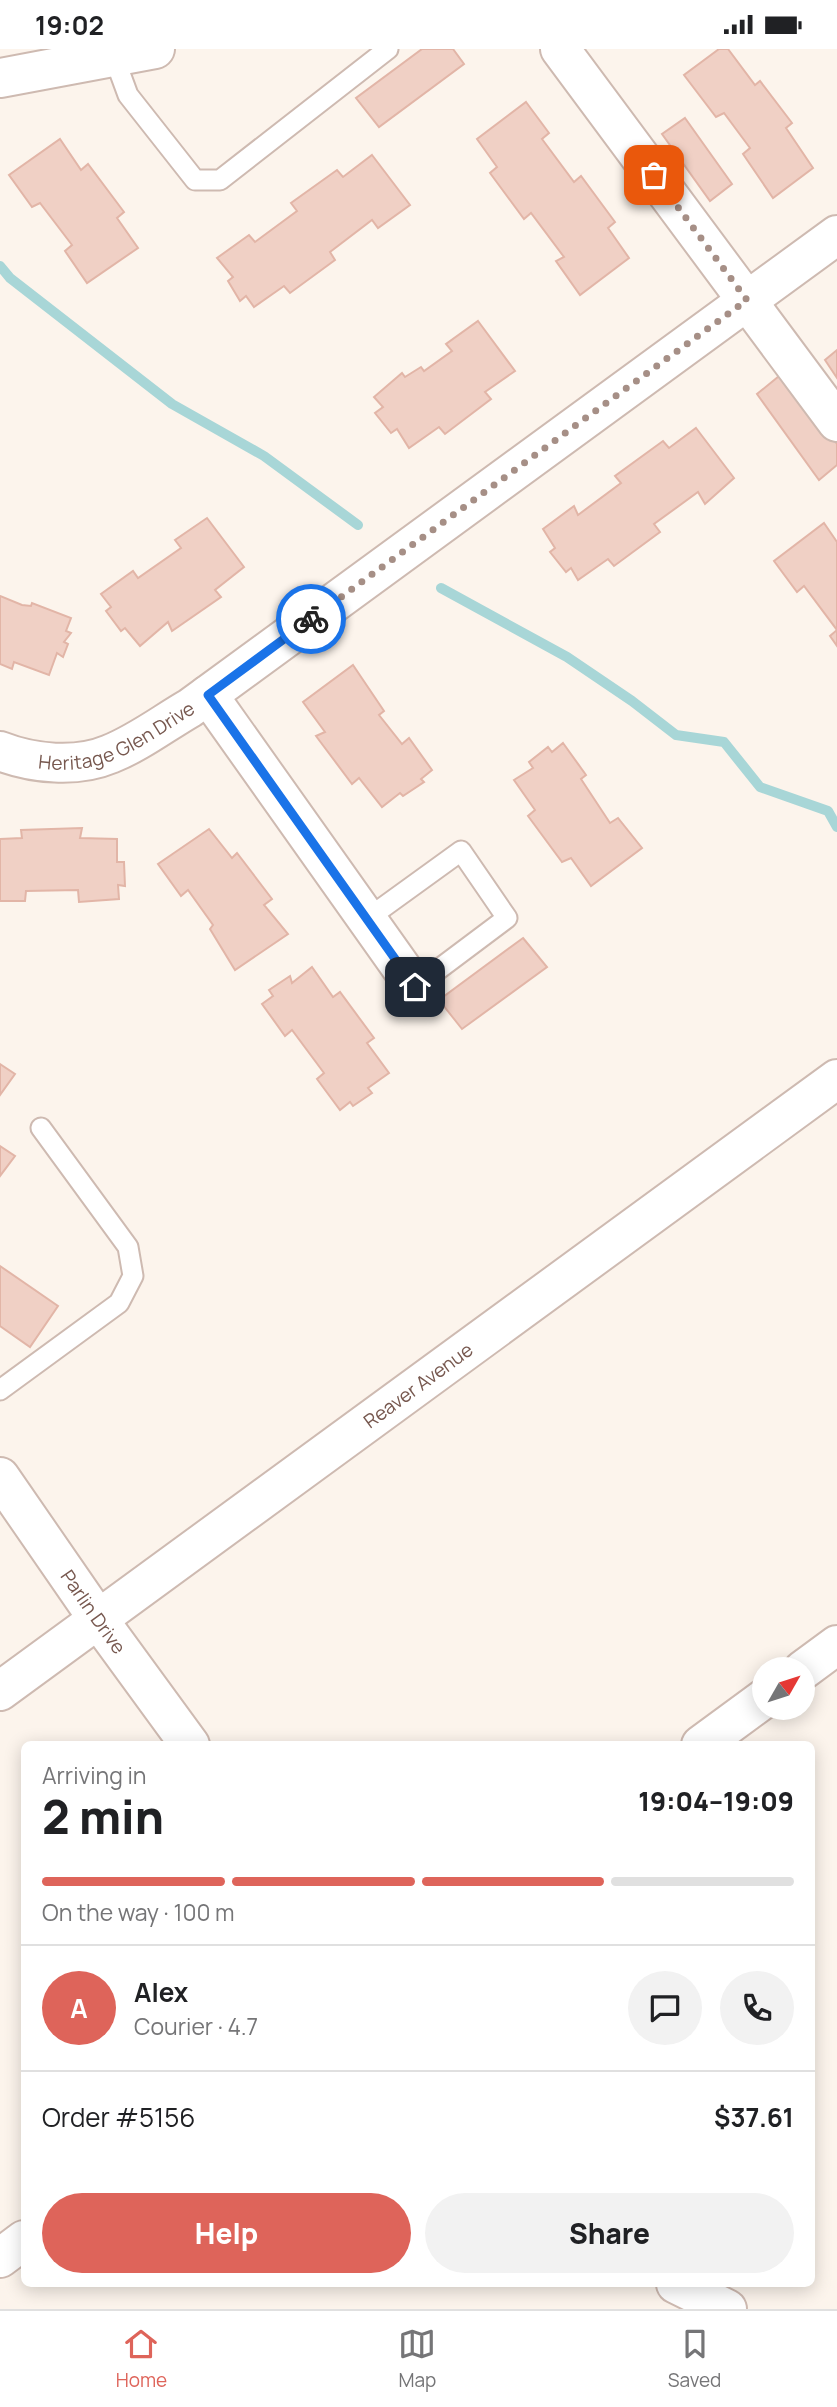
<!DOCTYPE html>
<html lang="en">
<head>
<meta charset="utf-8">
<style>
	:root { --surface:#fff; --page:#f2f2f2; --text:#202124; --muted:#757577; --line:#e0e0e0; --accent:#de645a }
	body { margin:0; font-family:Manrope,sans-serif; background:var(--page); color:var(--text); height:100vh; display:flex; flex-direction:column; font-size:26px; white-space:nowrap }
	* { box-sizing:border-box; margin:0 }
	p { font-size:23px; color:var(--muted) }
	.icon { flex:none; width:38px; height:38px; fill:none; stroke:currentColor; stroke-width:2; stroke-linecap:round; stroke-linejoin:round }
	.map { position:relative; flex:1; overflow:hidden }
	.panel { position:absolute; left:21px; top:1692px; width:794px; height:546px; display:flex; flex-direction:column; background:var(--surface); border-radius:10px; box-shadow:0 4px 18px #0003 }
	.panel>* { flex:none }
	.needle { width:46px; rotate:51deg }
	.controls { position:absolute; left:752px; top:1608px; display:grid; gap:14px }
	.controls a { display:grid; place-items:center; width:63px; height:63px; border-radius:50%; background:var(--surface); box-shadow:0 4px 18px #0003; font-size:35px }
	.pin { position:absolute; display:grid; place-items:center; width:60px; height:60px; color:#fff; margin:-30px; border-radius:14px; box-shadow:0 4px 10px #0006 }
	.courier { position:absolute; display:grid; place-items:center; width:70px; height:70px; margin:-35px; border:5px solid #1a73e8; border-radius:50%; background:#fff; color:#222; box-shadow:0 2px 9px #0007 }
	.summary em { font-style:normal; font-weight:800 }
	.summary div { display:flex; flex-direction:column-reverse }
	.summary { display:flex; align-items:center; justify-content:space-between; height:119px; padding:0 21px }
	h1 { font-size:46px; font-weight:800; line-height:52px }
	.bar { display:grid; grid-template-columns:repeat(4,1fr); gap:10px 7px; align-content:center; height:84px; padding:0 21px }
	.bar i { height:9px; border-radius:5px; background:var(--line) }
	.bar .current { background:var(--accent) }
	.bar p { grid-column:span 4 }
	.line { display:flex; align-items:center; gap:18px; padding:0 21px; border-top:2px solid var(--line) }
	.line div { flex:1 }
	.round { display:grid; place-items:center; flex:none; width:74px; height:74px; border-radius:37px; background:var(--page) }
	.button { display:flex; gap:14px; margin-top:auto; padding:14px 21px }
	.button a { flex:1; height:80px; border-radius:42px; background:var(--accent); color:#fff; font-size:28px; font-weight:800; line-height:80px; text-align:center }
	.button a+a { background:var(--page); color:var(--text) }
	.status { display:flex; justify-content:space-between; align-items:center; height:49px; padding:0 35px; background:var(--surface); direction:ltr }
	.status svg { height:19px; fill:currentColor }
	.tab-bar { display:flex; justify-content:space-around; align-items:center; height:98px; border-top:2px solid var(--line); background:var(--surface); font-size:19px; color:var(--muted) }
	.tab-bar a { display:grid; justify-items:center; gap:4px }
	.tab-bar .current { color:var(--accent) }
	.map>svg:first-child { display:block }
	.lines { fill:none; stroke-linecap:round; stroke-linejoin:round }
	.stream { stroke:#a8d6d7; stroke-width:10 }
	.building { fill:#f0d0c5; stroke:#e2b5a7; stroke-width:2 }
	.service-casing { stroke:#cebab1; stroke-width:23 }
	.minor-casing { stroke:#cebab1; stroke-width:42 }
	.tertiary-casing { stroke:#cebab1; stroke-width:42 }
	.service { stroke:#fff; stroke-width:19 }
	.minor { stroke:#fff; stroke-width:38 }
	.tertiary { stroke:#fff; stroke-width:38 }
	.done { stroke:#a68f86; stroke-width:7; stroke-dasharray:0 12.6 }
	.route { stroke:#1a73e8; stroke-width:9 }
	.labels { text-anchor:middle; stroke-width:5; stroke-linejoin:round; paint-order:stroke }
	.street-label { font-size:19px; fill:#77584f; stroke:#fef8f3 }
</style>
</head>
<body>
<div class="status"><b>19:02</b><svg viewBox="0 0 49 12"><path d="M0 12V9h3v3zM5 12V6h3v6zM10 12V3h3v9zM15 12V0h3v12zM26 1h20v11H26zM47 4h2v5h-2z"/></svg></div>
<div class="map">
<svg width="837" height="2260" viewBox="0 0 837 2260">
	<rect width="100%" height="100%" fill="#fcf4ec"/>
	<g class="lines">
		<!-- stream -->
		<g class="stream">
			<path d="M 0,217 L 10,229 L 172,355 L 264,407 L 358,476"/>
			<path d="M 441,539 L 567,608 L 632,652 L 676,686 L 724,693 L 760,738 L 828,762 L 837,778"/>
		</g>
	</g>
	<!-- building -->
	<g class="building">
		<path d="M 422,0 L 453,0 L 464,15 L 379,78 L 356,49 Z"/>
		<path d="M 719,0 L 728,0 L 755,36 L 760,32 L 792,74 L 786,79 L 813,119 L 773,149 L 743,105 L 750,99 L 724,64 L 716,68 L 684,26 Z"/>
		<path d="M 526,53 L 549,84 L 542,90 L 574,133 L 581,127 L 615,173 L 608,179 L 629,209 L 580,246 L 556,212 L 564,208 L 531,164 L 524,170 L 490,124 L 497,118 L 477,90 Z"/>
		<path d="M 685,69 L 732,135 L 710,152 L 662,85 Z"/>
		<path d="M 60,90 L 81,121 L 88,115 L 124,163 L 117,169 L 138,199 L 87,234 L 65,202 L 72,196 L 40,154 L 32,158 L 9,126 Z"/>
		<path d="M 372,106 L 410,156 L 378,179 L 372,171 L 330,203 L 335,211 L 290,244 L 284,237 L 254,258 L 246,247 L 240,252 L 228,232 L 233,228 L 217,209 L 249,186 L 255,193 L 297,162 L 291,154 L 337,121 L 343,128 Z"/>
		<path d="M 478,272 L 515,322 L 485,343 L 491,350 L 445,385 L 439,378 L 409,399 L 397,380 L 391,384 L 375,364 L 383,358 L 374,348 L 402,324 L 405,328 L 421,318 L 424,322 L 452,302 L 446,295 Z"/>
		<path d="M 837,301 L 837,329 L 825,311 Z"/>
		<path d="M 784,323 L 837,395 L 837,416 L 819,431 L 757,345 Z"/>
		<path d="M 696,379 L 734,429 L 705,455 L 698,443 L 654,475 L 660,483 L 614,517 L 608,510 L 578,531 L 571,519 L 566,523 L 550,503 L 555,499 L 543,480 L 574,457 L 578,466 L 621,434 L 615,427 L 663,392 L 669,399 Z"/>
		<path d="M 207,469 L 244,518 L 215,541 L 221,548 L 172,582 L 168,573 L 140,597 L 125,579 L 121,582 L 106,562 L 111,558 L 101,545 L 133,522 L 138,529 L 181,499 L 175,491 Z"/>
		<path d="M 824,474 L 837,493 L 837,581 L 804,537 L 797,543 L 774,512 Z"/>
		<path d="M 0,547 L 22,556 L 31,557 L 32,554 L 71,569 L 66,582 L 71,584 L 64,593 L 68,595 L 63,608 L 57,604 L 49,626 L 14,613 L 12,620 L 0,615 Z"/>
		<path d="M 837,581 L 837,597 L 830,587 Z"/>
		<path d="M 353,616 L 384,662 L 379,666 L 402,695 L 409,689 L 432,721 L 421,730 L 424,733 L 403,747 L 400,744 L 382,758 L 359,729 L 352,735 L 316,687 L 325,683 L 303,653 Z"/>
		<path d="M 563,694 L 586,726 L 581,730 L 610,774 L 618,769 L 642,799 L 591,837 L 571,809 L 562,813 L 528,767 L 535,761 L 514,731 L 533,719 L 529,713 L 548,698 L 552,703 Z"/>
		<path d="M 82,779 L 80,789 L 117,790 L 117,813 L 124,813 L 125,837 L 118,836 L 119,850 L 79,853 L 78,841 L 26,842 L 25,852 L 0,852 L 0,790 L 22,789 L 21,781 Z"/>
		<path d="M 209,780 L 232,809 L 237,804 L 272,850 L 264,856 L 288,885 L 235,921 L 210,880 L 213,876 L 188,841 L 181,847 L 158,815 Z"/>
		<path d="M 523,889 L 547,918 L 462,980 L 439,951 Z"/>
		<path d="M 312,918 L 333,948 L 340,943 L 374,989 L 367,994 L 389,1024 L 368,1039 L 372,1044 L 353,1057 L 350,1053 L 340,1061 L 317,1030 L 324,1024 L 292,981 L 285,987 L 262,955 L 273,947 L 269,941 L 290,927 L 292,934 Z"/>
		<path d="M 0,1015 L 15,1025 L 0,1046 Z"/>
		<path d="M 0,1097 L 15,1107 L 0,1127 Z"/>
		<path d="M 0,1217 L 58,1257 L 30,1298 L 0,1277 Z"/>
	</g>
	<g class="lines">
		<defs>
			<g id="service">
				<path d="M 114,8 L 128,46 L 195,131 L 220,131 L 388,0"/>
				<path d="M 367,870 L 461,802 L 507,869 L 415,938"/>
				<path d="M 0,1341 L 119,1254 L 133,1227 L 128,1198 L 41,1079"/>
			</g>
			<g id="minor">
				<path d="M 560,0 L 837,373"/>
				<path d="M 0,29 L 155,0"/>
				<path d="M 208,646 L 415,938"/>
				<path id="s1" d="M 0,702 C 33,715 77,719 110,705 C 138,694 164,674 190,659 L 837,186"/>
				<path d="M 803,1621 L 837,1596"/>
				<path id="s2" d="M 0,1642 L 837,1030"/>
				<path d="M 701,1696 L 765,1649"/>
				<path d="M 0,2209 L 24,2191"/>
			</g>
			<g id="tertiary">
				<path id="s3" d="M 0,1428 L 98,1570 L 190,1696"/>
				<path d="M 676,2235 L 727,2260"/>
			</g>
		</defs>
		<!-- service casing -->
		<use href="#service" class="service-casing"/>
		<!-- minor casing -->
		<use href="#minor" class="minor-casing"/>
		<!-- tertiary casing -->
		<use href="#tertiary" class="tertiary-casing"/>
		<!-- service -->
		<use href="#service" class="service"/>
		<!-- minor -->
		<use href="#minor" class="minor"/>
		<!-- tertiary -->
		<use href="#tertiary" class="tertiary"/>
	</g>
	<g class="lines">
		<!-- done -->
		<path class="done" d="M 311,570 L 747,251 L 654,126"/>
		<!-- route -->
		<path class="route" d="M 311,570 L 208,646 L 415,938"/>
	</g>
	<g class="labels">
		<!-- street labels -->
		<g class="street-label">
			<text dy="7" stroke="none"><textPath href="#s1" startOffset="124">Heritage Glen Drive</textPath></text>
			<text dy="7" stroke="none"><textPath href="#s2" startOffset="518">Reaver Avenue</textPath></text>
			<text dy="7" stroke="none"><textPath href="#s3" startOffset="164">Parlin Drive</textPath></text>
		</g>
	</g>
</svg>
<div class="controls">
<a><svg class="needle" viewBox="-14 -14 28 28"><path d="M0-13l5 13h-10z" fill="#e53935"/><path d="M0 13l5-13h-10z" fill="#757577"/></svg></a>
</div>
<div class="pin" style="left:654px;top:126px;background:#ea580c"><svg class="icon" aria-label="bag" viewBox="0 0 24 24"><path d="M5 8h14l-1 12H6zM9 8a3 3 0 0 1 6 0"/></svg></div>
<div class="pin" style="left:415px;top:938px;background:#1f2937"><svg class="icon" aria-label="home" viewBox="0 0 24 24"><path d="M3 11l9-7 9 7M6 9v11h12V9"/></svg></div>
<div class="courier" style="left:311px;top:570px"><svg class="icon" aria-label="bike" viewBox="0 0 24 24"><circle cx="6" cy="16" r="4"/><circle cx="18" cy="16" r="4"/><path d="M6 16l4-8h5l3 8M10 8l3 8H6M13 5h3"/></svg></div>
<section class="panel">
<div class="summary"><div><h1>2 min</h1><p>Arriving in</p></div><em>19:04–19:09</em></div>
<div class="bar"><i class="current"></i><i class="current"></i><i class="current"></i><i></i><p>On the way · 100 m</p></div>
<div class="line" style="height:126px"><b class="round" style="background:var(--accent);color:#fff">A</b><div><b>Alex</b><p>Courier · 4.7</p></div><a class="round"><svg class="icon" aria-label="chat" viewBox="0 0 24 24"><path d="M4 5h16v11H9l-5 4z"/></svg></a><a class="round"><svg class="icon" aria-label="phone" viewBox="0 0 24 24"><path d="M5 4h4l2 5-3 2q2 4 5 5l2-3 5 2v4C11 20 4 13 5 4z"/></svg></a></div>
<div class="line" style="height:91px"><div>Order #5156</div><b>$37.61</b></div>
<div class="button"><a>Help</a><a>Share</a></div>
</section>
</div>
<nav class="tab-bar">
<a class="current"><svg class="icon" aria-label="home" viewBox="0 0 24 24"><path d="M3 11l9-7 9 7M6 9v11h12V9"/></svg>Home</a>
<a><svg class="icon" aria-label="map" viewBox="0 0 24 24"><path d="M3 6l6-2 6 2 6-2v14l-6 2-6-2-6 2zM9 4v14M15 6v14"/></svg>Map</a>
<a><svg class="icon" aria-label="saved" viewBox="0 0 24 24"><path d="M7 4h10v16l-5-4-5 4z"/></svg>Saved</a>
</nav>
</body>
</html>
